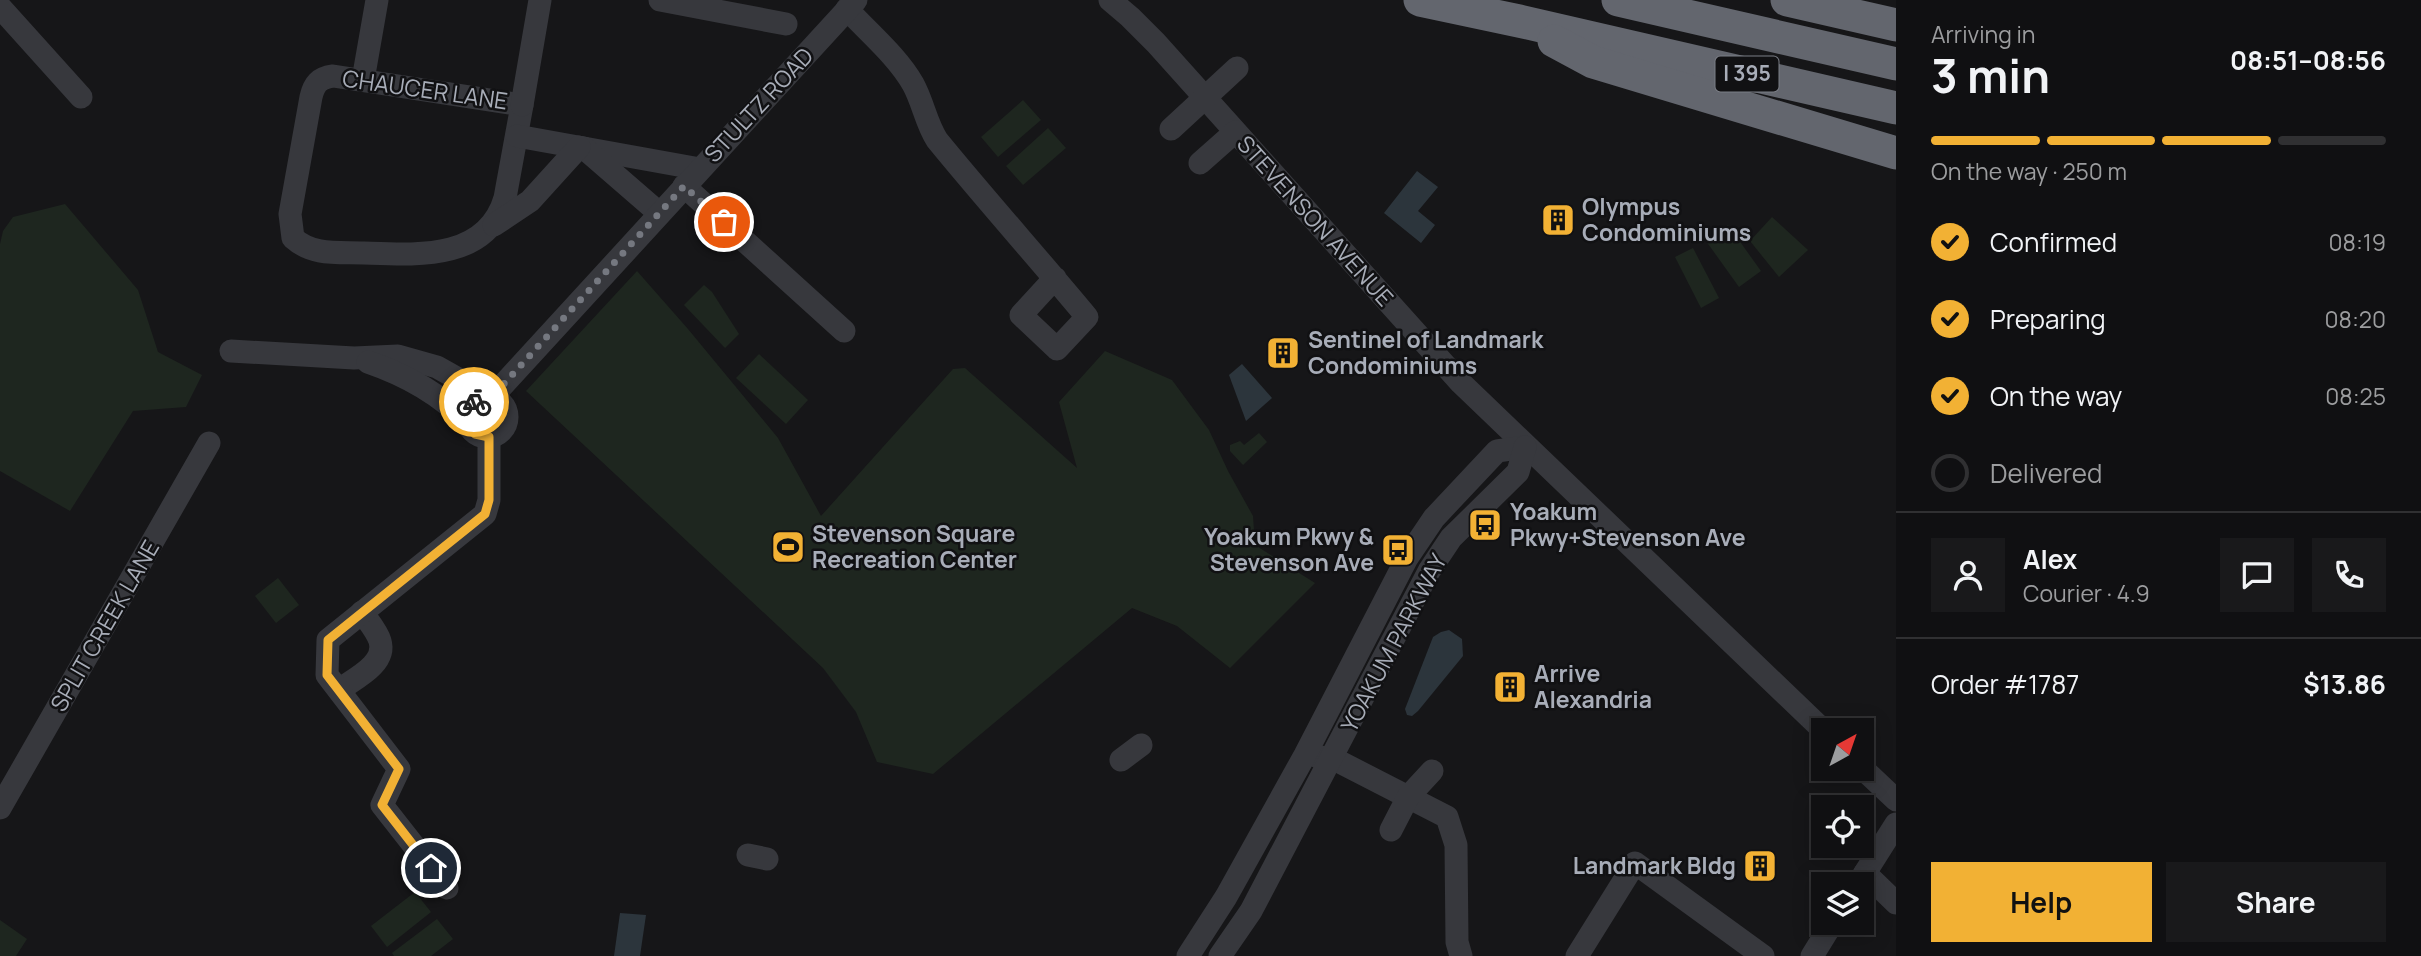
<!DOCTYPE html>
<html lang="en">
<head>
<meta charset="utf-8">
<style>
	:root { --surface:#101012; --page:#19191b; --text:#f1f3f6; --muted:#9c9d9f; --line:#303032; --accent:#f2b134 }
	body { margin:0; font-family:Manrope,sans-serif; background:var(--page); color:var(--text); height:100vh; display:flex; flex-direction:column; font-size:26px; white-space:nowrap }
	* { box-sizing:border-box; margin:0 }
	p { font-size:23px; color:var(--muted) }
	.icon { flex:none; width:38px; height:38px; fill:none; stroke:currentColor; stroke-width:2; stroke-linecap:round; stroke-linejoin:round }
	.map { position:relative; flex:1; overflow:hidden }
	.sheet { display:flex; flex-direction:column; background:var(--surface); width:525px }
	.sheet>* { flex:none }
	.needle { width:46px; rotate:40deg }
	.tools { position:absolute; left:1811px; top:718px; display:grid; gap:14px }
	.tools a { display:grid; place-items:center; width:63px; height:63px; border-radius:0px; background:var(--surface); box-shadow:0 4px 18px #0003,0 0 0 2px var(--line); font-size:35px }
	.pin { position:absolute; display:grid; place-items:center; width:60px; height:60px; color:#fff; margin:-30px; border:4px solid #fff; border-radius:50%; box-shadow:0 2px 7px #0007 }
	.courier { position:absolute; display:grid; place-items:center; width:70px; height:70px; margin:-35px; border:5px solid #f2b134; border-radius:50%; background:#fff; color:#222; box-shadow:0 2px 9px #0007 }
	.head em { font-style:normal; font-weight:700 }
	.head div { display:flex; flex-direction:column-reverse }
	.head { display:flex; align-items:center; justify-content:space-between; height:119px; padding:0 35px }
	h1 { font-size:46px; font-weight:700; line-height:52px }
	.bar { display:grid; grid-template-columns:repeat(4,1fr); gap:10px 7px; align-content:center; height:84px; padding:0 35px }
	.bar i { height:9px; border-radius:5px; background:var(--line) }
	.bar .active { background:var(--accent) }
	.bar p { grid-column:span 4 }
	.line { display:flex; align-items:center; gap:18px; padding:0 35px; border-top:2px solid var(--line) }
	.line div { flex:1 }
	.round { display:grid; place-items:center; flex:none; width:74px; height:74px; border-radius:0px; background:var(--page) }
	ol { padding:0 35px; list-style:none }
	li { display:flex; align-items:center; gap:21px; height:77px }
	li p { margin-inline-start:auto }
	li .icon { padding:7px; border-radius:50%; background:var(--accent); color:#111; stroke-width:4 }
	li:last-child { color:var(--muted) }
	li i { width:38px; height:38px; border:4px solid var(--line); border-radius:50% }
	.action { display:flex; gap:14px; margin-top:auto; padding:14px 35px }
	.action a { flex:1; height:80px; border-radius:0px; background:var(--accent); color:#111; font-size:28px; font-weight:700; line-height:80px; text-align:center }
	.action a+a { background:var(--page); color:var(--text) }
	main { display:flex; flex:1; min-height:0 }
	.map>svg:first-child { display:block }
	.green { fill:#1e261f }
	.water { fill:#2c353c }
	.lines { fill:none; stroke-linecap:round; stroke-linejoin:round }
	.minor { stroke:#37383d; stroke-width:23 }
	.highway { stroke:#63666e; stroke-width:33 }
	.done { stroke:#757880; stroke-width:7; stroke-dasharray:0 12.6 }
	.route { stroke:#f2b134; stroke-width:9 }
	.labels { text-anchor:middle; stroke-width:5; stroke-linejoin:round; paint-order:stroke }
	.shield { fill:#111113; stroke:#7b7e86; stroke-width:2 }
	.shield-label { font-size:21px; font-weight:bold; fill:#a8adb8 }
	.street-label { font-size:23px; fill:#a8adb8; stroke:#111113 }
	.poi-label { font-size:23px; font-weight:bold; fill:#a8adb8; stroke:#111113; text-anchor:start }
</style>
</head>
<body>
<main>
<div class="map">
<svg width="1896" height="956" viewBox="0 0 1896 956">
	<rect width="100%" height="100%" fill="#161618"/>
	<!-- green -->
	<g class="green">
		<path d="M 1023,100 L 1041,120 L 998,157 L 981,137 Z"/>
		<path d="M 1048,128 L 1066,148 L 1023,185 L 1006,166 Z"/>
		<path d="M 65,204 L 138,290 L 158,352 L 202,375 L 186,407 L 133,411 L 70,511 L 0,471 L 0,244 L 3,231 L 13,217 Z"/>
		<path d="M 1772,217 L 1808,250 L 1779,277 L 1750,241 Z"/>
		<path d="M 1728,225 L 1761,271 L 1739,287 L 1706,241 Z"/>
		<path d="M 1693,248 L 1719,298 L 1701,308 L 1675,257 Z"/>
		<path d="M 637,271 L 688,329 L 778,438 L 821,516 L 953,369 L 965,368 L 1077,468 L 1059,402 L 1105,351 L 1172,380 L 1209,430 L 1228,471 L 1253,516 L 1255,545 L 1315,583 L 1230,668 L 1177,626 L 1132,608 L 933,774 L 877,762 L 856,712 L 823,668 L 526,391 Z"/>
		<path d="M 704,285 L 712,292 L 739,334 L 725,348 L 684,305 Z"/>
		<path d="M 759,354 L 808,400 L 786,424 L 736,378 Z"/>
		<path d="M 1259,433 L 1267,442 L 1243,465 L 1230,451 L 1230,445 L 1240,441 L 1244,445 Z"/>
		<path d="M 278,578 L 299,605 L 276,623 L 255,596 Z"/>
		<path d="M 415,892 L 431,912 L 387,947 L 371,926 Z"/>
		<path d="M 437,919 L 453,939 L 431,956 L 394,956 L 392,953 Z"/>
		<path d="M 0,920 L 27,939 L 16,956 L 0,956 Z"/>
	</g>
	<!-- water -->
	<g class="water">
		<path d="M 1417,171 L 1438,187 L 1418,211 L 1435,225 L 1421,243 L 1384,213 Z"/>
		<path d="M 1242,364 L 1272,398 L 1246,421 L 1229,375 Z"/>
		<path d="M 1449,630 L 1462,639 L 1463,656 L 1418,711 L 1412,716 L 1407,715 L 1405,709 L 1433,637 L 1441,632 Z"/>
		<path d="M 620,913 L 646,915 L 640,956 L 614,956 Z"/>
	</g>
	<g class="lines">
		<!-- minor -->
		<g class="minor">
			<path d="M 660,0 L 786,24"/>
			<path d="M 1110,0 L 1130,17 L 1156,43 L 1461,383 L 1824,731"/>
			<path d="M 0,7 L 81,97"/>
			<path d="M 847,9 C 869,33 897,56 913,84 C 923,102 926,123 937,140 C 986,200 1038,258 1087,317 L 1057,349 L 1021,315 L 1055,278"/>
			<path d="M 333,76 L 522,105 L 505,198 C 487,261 416,255 364,253 C 338,252 313,256 293,238 L 290,214 L 311,97 C 314,84 319,78 333,76 Z"/>
			<path d="M 363,80 L 377,0"/>
			<path d="M 522,105 L 540,0"/>
			<path d="M 1171,129 L 1237,68"/>
			<path d="M 517,136 L 700,169"/>
			<path d="M 584,148 L 659,213"/>
			<path d="M 1200,163 L 1235,132"/>
			<path d="M 684,186 L 844,331"/>
			<path d="M 494,225 L 530,201 L 579,147"/>
			<path d="M 231,351 L 354,358 L 398,356 L 437,367 L 469,385 L 484,397"/>
			<path d="M 368,362 C 406,375 439,393 467,422"/>
			<path d="M 492,397 L 856,0"/>
			<circle cx="487" cy="417" r="20"/>
			<path d="M 339,690 C 354,679 387,664 380,641 C 377,631 368,621 362,612"/>
			<path d="M 1318,757 L 1332,758 L 1447,817 L 1456,845 L 1457,942 L 1461,956"/>
			<path d="M 1121,760 L 1141,745"/>
			<path d="M 1862,768 L 1896,800"/>
			<path d="M 0,808 L 209,443"/>
			<path d="M 1391,830 L 1408,797 L 1432,771"/>
			<path d="M 748,855 L 767,859"/>
			<path d="M 1865,873 L 1896,903"/>
			<path d="M 1858,884 L 1896,824"/>
			<path d="M 447,888 L 382,805 L 399,769 L 327,675 L 328,640 L 485,514 L 489,500 L 489,437"/>
			<path d="M 1188,956 L 1226,897 L 1305,755 L 1407,558 L 1434,518 L 1497,451 L 1525,447"/>
			<path d="M 1220,956 L 1251,911 L 1429,571 L 1451,538 L 1518,472 L 1525,447"/>
			<path d="M 1577,956 L 1635,863 L 1763,956"/>
			<path d="M 1812,956 L 1833,922"/>
		</g>
		<!-- highway -->
		<g class="highway">
			<path d="M 1420,0 L 1519,21 L 1896,108"/>
			<path d="M 1618,0 L 1896,64"/>
			<path d="M 1787,0 L 1896,25"/>
			<path d="M 1554,41 L 1593,62 L 1896,153"/>
		</g>
	</g>
	<g class="lines">
		<!-- done -->
		<path class="done" d="M 474,402 L 478,398 L 492,397 L 684,186 L 724,222"/>
		<!-- route -->
		<path class="route" d="M 431,868 L 382,805 L 399,769 L 327,675 L 328,640 L 485,514 L 489,500 L 489,437 L 475,434 L 467,422 L 468,408 L 474,402"/>
	</g>
	<!-- icons -->
	<defs>
		<symbol id="building-square" viewBox="-11 -11 22 22"><rect x="-9" y="-9" width="18" height="18" rx="4" fill="#f2b134" stroke="#111113"/><path d="M-4-6H4V6H1V3H-1V6H-4ZM-2.5-4.3h1.7v1.8h-1.7ZM.8-4.3h1.7v1.8H.8ZM-2.5-1h1.7V.8h-1.7ZM.8-1h1.7V.8H.8Z" fill="#111"/></symbol>
		<symbol id="bus-square" viewBox="-11 -11 22 22"><rect x="-9" y="-9" width="18" height="18" rx="4" fill="#f2b134" stroke="#111113"/><path d="M-5-6H5V4H4V6H2V4H-2V6H-4V4H-5ZM-3.5-4V0h7V-4ZM-3.5 1.2v1.5H-2V1.2ZM2 1.2v1.5H3.5V1.2Z" fill="#111"/></symbol>
		<symbol id="stadium-square" viewBox="-11 -11 22 22"><rect x="-9" y="-9" width="18" height="18" rx="4" fill="#f2b134" stroke="#111113"/><path d="M0-5a6.5 5 0 1 0 0 10a6.5 5 0 1 0 0-10ZM-3.5-1.8h7v3.6h-7Z" fill="#111"/></symbol>
	</defs>
	<g fill-rule="evenodd">
		<use href="#building-square" x="1539" y="201" width="38" height="38"/>
		<use href="#building-square" x="1264" y="334" width="38" height="38"/>
		<use href="#bus-square" x="1466" y="506" width="38" height="38"/>
		<use href="#stadium-square" x="769" y="528" width="38" height="38"/>
		<use href="#bus-square" x="1379" y="531" width="38" height="38"/>
		<use href="#building-square" x="1491" y="668" width="38" height="38"/>
		<use href="#building-square" x="1741" y="847" width="38" height="38"/>
	</g>
	<g class="labels">
		<!-- shield labels -->
		<rect class="shield" x="1715.5" y="56.5" width="63" height="35" rx="5"/>
		<g class="shield-label">
			<text x="1747" y="81">I 395</text>
		</g>
		<!-- street labels -->
		<g class="street-label">
			<text transform="translate(425 90) rotate(8)" y="8">CHAUCER LANE</text>
			<text transform="translate(759 105) rotate(-47)" y="8">STULTZ ROAD</text>
			<text transform="translate(1315 221) rotate(48)" y="8">STEVENSON AVENUE</text>
			<text transform="translate(105 626) rotate(-60)" y="8">SPLIT CREEK LANE</text>
			<text transform="translate(1394 643) rotate(-62)" y="8">YOAKUM PARKWAY</text>
		</g>
		<!-- poi labels -->
		<g class="poi-label">
			<text x="1582" y="215">Olympus<tspan x="1582" dy="26">Condominiums</tspan></text>
			<text x="1308" y="348">Sentinel of Landmark<tspan x="1308" dy="26">Condominiums</tspan></text>
			<text x="1510" y="520">Yoakum<tspan x="1510" dy="26">Pkwy+Stevenson Ave</tspan></text>
			<text x="812" y="542">Stevenson Square<tspan x="812" dy="26">Recreation Center</tspan></text>
			<text x="1374" y="545" text-anchor="end">Yoakum Pkwy &amp;<tspan x="1374" dy="26">Stevenson Ave</tspan></text>
			<text x="1534" y="682">Arrive<tspan x="1534" dy="26">Alexandria</tspan></text>
			<text x="1736" y="874" text-anchor="end">Landmark Bldg</text>
		</g>
	</g>
</svg>
<div class="tools">
<a><svg class="needle" viewBox="-14 -14 28 28"><path d="M0-13l5 13h-10z" fill="#e53935"/><path d="M0 13l5-13h-10z" fill="#9c9d9f"/></svg></a>
<a><svg class="icon" aria-label="locate" viewBox="0 0 24 24"><circle cx="12" cy="12" r="6"/><path d="M12 2v4M12 18v4M2 12h4M18 12h4"/></svg></a>
<a><svg class="icon" aria-label="layers" viewBox="0 0 24 24"><path d="M12 4l9 5-9 5-9-5zM3 14l9 5 9-5"/></svg></a>
</div>
<div class="pin" style="left:724px;top:222px;background:#ea580c"><svg class="icon" aria-label="bag" viewBox="0 0 24 24"><path d="M5 8h14l-1 12H6zM9 8a3 3 0 0 1 6 0"/></svg></div>
<div class="pin" style="left:431px;top:868px;background:#1f2937"><svg class="icon" aria-label="home" viewBox="0 0 24 24"><path d="M3 11l9-7 9 7M6 9v11h12V9"/></svg></div>
<div class="courier" style="left:474px;top:402px"><svg class="icon" aria-label="bike" viewBox="0 0 24 24"><circle cx="6" cy="16" r="4"/><circle cx="18" cy="16" r="4"/><path d="M6 16l4-8h5l3 8M10 8l3 8H6M13 5h3"/></svg></div>
</div>
<section class="sheet">
<div class="head"><div><h1>3 min</h1><p>Arriving in</p></div><em>08:51–08:56</em></div>
<div class="bar"><i class="active"></i><i class="active"></i><i class="active"></i><i></i><p>On the way · 250 m</p></div>
<ol>
<li><svg class="icon" aria-label="check" viewBox="0 0 24 24"><path d="M5 12l5 5 9-10"/></svg>Confirmed<p>08:19</p></li>
<li><svg class="icon" aria-label="check" viewBox="0 0 24 24"><path d="M5 12l5 5 9-10"/></svg>Preparing<p>08:20</p></li>
<li><svg class="icon" aria-label="check" viewBox="0 0 24 24"><path d="M5 12l5 5 9-10"/></svg>On the way<p>08:25</p></li>
<li><i></i>Delivered</li>
</ol>
<div class="line" style="height:126px"><a class="round"><svg class="icon" aria-label="person" viewBox="0 0 24 24"><circle cx="12" cy="8" r="4"/><path d="M4 21q1-7 8-7t8 7"/></svg></a><div><b>Alex</b><p>Courier · 4.9</p></div><a class="round"><svg class="icon" aria-label="chat" viewBox="0 0 24 24"><path d="M4 5h16v11H9l-5 4z"/></svg></a><a class="round"><svg class="icon" aria-label="phone" viewBox="0 0 24 24"><path d="M5 4h4l2 5-3 2q2 4 5 5l2-3 5 2v4C11 20 4 13 5 4z"/></svg></a></div>
<div class="line" style="height:91px"><div>Order #1787</div><b>$13.86</b></div>
<div class="action"><a>Help</a><a>Share</a></div>
</section>
</main>
</body>
</html>
